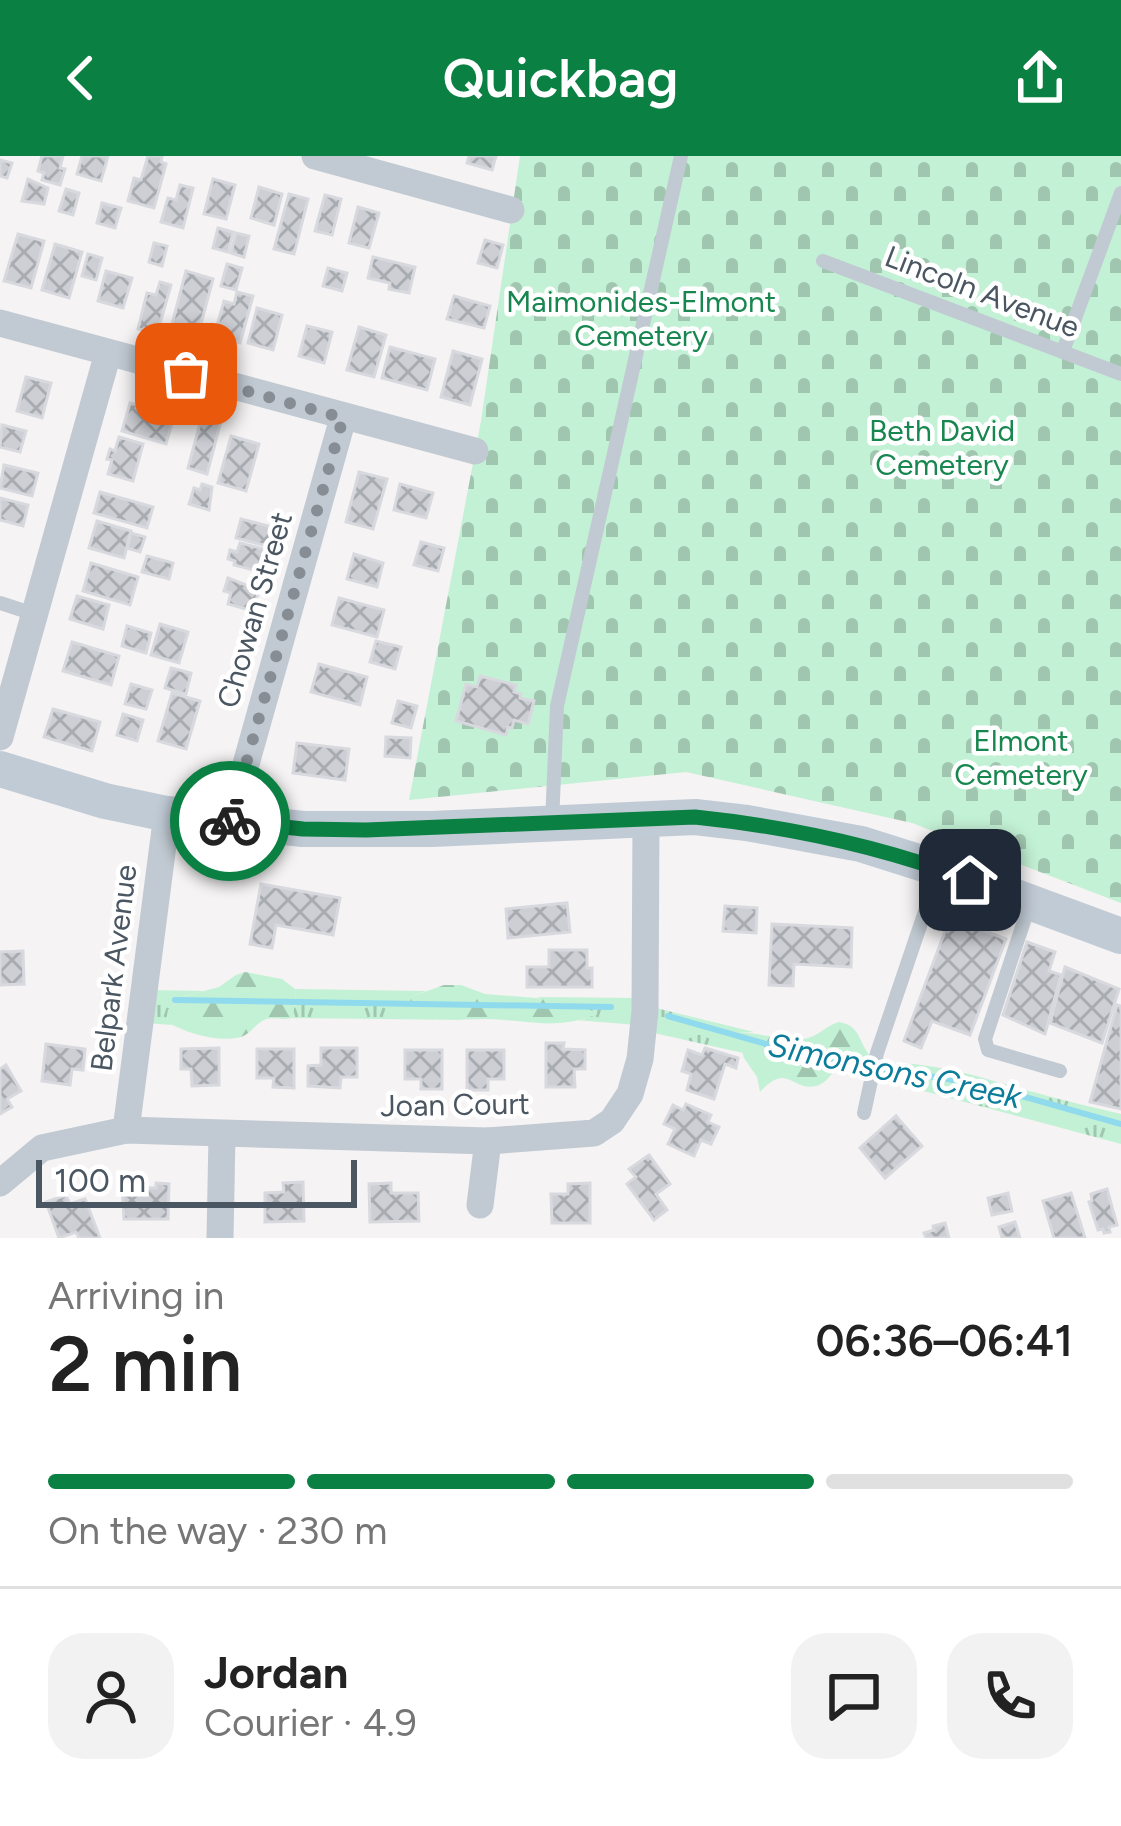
<!DOCTYPE html>
<html lang="en">
<head>
<meta charset="utf-8">
<style>
	:root { --surface:#fff; --page:#f2f2f2; --text:#222; --muted:#767676; --line:#e0e0e0; --accent:#0b8043 }
	body { margin:0; font-family:Figtree,sans-serif; background:var(--page); color:var(--text); height:100vh; display:flex; flex-direction:column; font-size:45px; white-space:nowrap }
	* { box-sizing:border-box; margin:0 }
	p { font-size:39px; color:var(--muted) }
	.icon { flex:none; width:66px; height:66px; fill:none; stroke:currentColor; stroke-width:2; stroke-linecap:round; stroke-linejoin:round }
	.map { position:relative; height:1082px; overflow:hidden }
	.side { display:flex; flex-direction:column; background:var(--surface); flex:1 }
	.side>* { flex:none }
	.scale { position:absolute; left:36px; bottom:30px; width:321px; box-sizing:border-box; padding-left:12px; border:6px solid #4a5661; border-top:0; font-size:33px; line-height:42px; white-space:nowrap; color:#4a5661; -webkit-text-stroke:9px #fff; paint-order:stroke }
	.pin { position:absolute; display:grid; place-items:center; width:102px; height:102px; color:#fff; margin:-51px; border-radius:24px; box-shadow:0 6px 18px #0006 }
	.courier { position:absolute; display:grid; place-items:center; width:120px; height:120px; margin:-60px; border:9px solid #0b8043; border-radius:50%; background:#fff; color:#222; box-shadow:0 3px 15px #0007 }
	.headline em { font-style:normal; font-weight:600 }
	.headline div { display:flex; flex-direction:column-reverse }
	.headline { display:flex; align-items:center; justify-content:space-between; height:204px; padding:0 48px }
	h1 { font-size:78px; font-weight:600; line-height:90px }
	.bar { display:grid; grid-template-columns:repeat(4,1fr); gap:18px 12px; align-content:center; height:144px; padding:0 48px }
	.bar i { height:15px; border-radius:9px; background:var(--line) }
	.bar .current { background:var(--accent) }
	.bar p { grid-column:span 4 }
	.line { display:flex; align-items:center; gap:30px; padding:0 48px; border-top:3px solid var(--line) }
	.line div { flex:1 }
	.round { display:grid; place-items:center; flex:none; width:126px; height:126px; border-radius:36px; background:var(--page) }
	header { display:flex; justify-content:space-between; align-items:center; height:156px; padding:0 48px; background:var(--accent); color:#fff; font-size:54px; font-weight:600 }
	.map>svg:first-child { display:block }
	.grass { fill:url(#grass-tufts) }
	.forest { fill:url(#forest-firs) }
	.cemetery { fill:url(#cemetery-stones) }
	.lines { fill:none; stroke-linecap:round; stroke-linejoin:round }
	.stream { stroke:#90daee; stroke-width:6 }
	.building { fill:url(#building-cross-hatch); stroke:#d7d9de; stroke-width:3 }
	.service { stroke:#c1cad2; stroke-width:14 }
	.minor { stroke:#c1cad2; stroke-width:27 }
	.secondary { stroke:#c1cbd6; stroke-width:36 }
	.done { stroke:#868d94; stroke-width:12; stroke-dasharray:0 21.6 }
	.route { stroke:#0b8043; stroke-width:15 }
	.labels { text-anchor:middle; stroke-width:9; stroke-linejoin:round; paint-order:stroke }
	.street-label { font-size:30px; fill:#4a5661; stroke:#fff }
	.park-label { font-size:30px; fill:#17864f; stroke:#fff }
	.water-label { font-size:33px; font-style:italic; fill:#0c7c9b; stroke:#fff }
</style>
</head>
<body>
<header><svg class="icon" aria-label="back" viewBox="0 0 24 24"><path d="M15 5l-7 7 7 7"/></svg>Quickbag<svg class="icon" aria-label="share" viewBox="0 0 24 24"><path d="M12 15V3M7 8l5-5 5 5M5 13v7h14v-7"/></svg></header>
<div class="map">
<svg width="1121" height="1082" viewBox="0 0 1121 1082">
	<defs>
		<pattern id="grass-tufts" width="24" height="20" patternUnits="userSpaceOnUse" patternTransform="scale(3)"><rect width="24" height="20" fill="#c3f1d5"/><path d="M3 7l-1-3M5 7V3M7 7l1-3M15 17l-1-3M17 17v-4M19 17l1-3" fill="none" stroke="#a0c6b0"/></pattern>
		<pattern id="forest-firs" width="22" height="20" patternUnits="userSpaceOnUse" patternTransform="scale(3)"><rect width="22" height="20" fill="#c3f1d5"/><path d="M5 1l3.5 6h-7zM16 11l3.5 6h-7z" fill="#a0c6b0"/></pattern>
		<pattern id="cemetery-stones" width="16" height="16" patternUnits="userSpaceOnUse" patternTransform="scale(3)"><rect width="16" height="16" fill="#c3f1d5"/><path d="M2 7V4a2 2 0 0 1 4 0v3zM10 15v-3a2 2 0 0 1 4 0v3z" fill="#a0c6b0"/></pattern>
		<pattern id="building-cross-hatch" width="8" height="8" patternUnits="userSpaceOnUse" patternTransform="scale(3)"><rect width="8" height="8" fill="#cdcfd5"/><path d="M0 0l8 8M0 8l8-8" fill="none" stroke="#a8abb0"/></pattern>
	</defs>
	<rect width="100%" height="100%" fill="#f5f3f3"/>
	<!-- grass -->
	<g class="grass">
		<path d="M 295,833 L 426,835 L 409,842 L 433,860 L 467,864 L 292,862 L 296,841 Z"/>
		<path d="M 149,834 L 204,835 L 185,840 L 168,854 L 167,865 L 172,869 L 146,867 Z"/>
		<path d="M 537,841 L 639,842 L 637,869 L 575,864 L 586,863 Z"/>
		<path d="M 656,852 L 754,876 L 736,877 L 743,897 L 654,877 Z"/>
		<path d="M 887,907 C 939,906 988,924 1037,937 C 1065,945 1093,951 1121,958 L 1121,988 L 890,926 L 879,922 L 875,916 Z"/>
	</g>
	<!-- forest -->
	<g class="forest">
		<path d="M 245,816 L 282,823 L 295,833 L 296,841 L 292,862 C 282,865 274,860 264,864 C 255,868 252,877 241,881 C 219,887 186,877 167,866 L 168,854 L 185,840 L 219,831 L 236,819 Z"/>
		<path d="M 444,829 L 461,829 L 485,838 L 573,845 L 598,858 C 553,875 531,864 486,863 C 468,863 448,865 430,859 C 421,856 415,849 408,842 Z"/>
		<path d="M 839,866 C 862,870 858,888 872,902 L 867,916 L 853,920 L 839,910 C 831,917 826,928 816,930 C 792,936 788,905 760,936 L 757,921 L 744,902 L 736,877 C 759,875 781,886 804,883 C 818,881 825,870 839,866 Z"/>
	</g>
	<!-- cemetery -->
	<path class="cemetery" d="M 520,0 L 1121,0 L 1121,747 L 912,667 L 686,616 L 409,644 L 481,265 Z"/>
	<g class="lines">
		<!-- stream -->
		<g class="stream">
			<path d="M 175,844 L 611,851"/>
			<path d="M 668,860 L 815,902 L 979,928 L 1121,968"/>
		</g>
	</g>
	<!-- building -->
	<g class="building">
		<path d="M 42,0 L 63,0 L 60,12 L 65,13 L 60,29 L 42,24 L 44,17 L 38,15 Z"/>
		<path d="M 82,0 L 108,0 L 101,25 L 77,18 Z"/>
		<path d="M 148,0 L 162,0 L 161,6 L 166,8 L 154,52 L 128,45 L 134,22 L 141,24 Z"/>
		<path d="M 469,0 L 496,0 L 492,14 L 467,7 Z"/>
		<path d="M 0,4 L 12,7 L 7,22 L 0,20 Z"/>
		<path d="M 28,23 L 48,32 L 44,48 L 22,45 Z"/>
		<path d="M 213,23 L 235,29 L 226,63 L 204,58 Z"/>
		<path d="M 180,29 L 193,32 L 183,72 L 161,66 L 168,42 L 176,44 Z"/>
		<path d="M 259,31 L 282,38 L 274,69 L 251,62 Z"/>
		<path d="M 66,33 L 79,37 L 73,59 L 59,55 Z"/>
		<path d="M 289,38 L 308,43 L 294,98 L 274,93 Z"/>
		<path d="M 325,39 L 341,43 L 332,79 L 315,75 Z"/>
		<path d="M 102,47 L 121,52 L 115,72 L 97,67 Z"/>
		<path d="M 358,51 L 379,57 L 369,92 L 349,87 Z"/>
		<path d="M 218,72 L 233,76 L 228,96 L 213,92 Z"/>
		<path d="M 236,77 L 249,80 L 244,101 L 231,97 Z"/>
		<path d="M 18,78 L 44,85 L 31,132 L 4,125 Z"/>
		<path d="M 485,84 L 503,89 L 497,112 L 478,107 Z"/>
		<path d="M 154,87 L 167,90 L 162,110 L 149,106 Z"/>
		<path d="M 55,88 L 82,96 L 69,142 L 42,134 Z"/>
		<path d="M 88,98 L 102,102 L 96,124 L 82,120 Z"/>
		<path d="M 373,101 L 415,111 L 409,137 L 389,133 L 390,127 L 368,122 Z"/>
		<path d="M 227,108 L 242,112 L 236,134 L 221,130 Z"/>
		<path d="M 328,112 L 347,117 L 342,135 L 323,130 Z"/>
		<path d="M 106,115 L 132,122 L 123,152 L 98,145 Z"/>
		<path d="M 186,115 L 213,123 L 198,179 L 171,172 Z"/>
		<path d="M 160,126 L 171,129 L 157,178 L 138,173 L 147,137 L 156,139 Z"/>
		<path d="M 237,136 L 253,140 L 240,187 L 214,180 L 224,145 L 234,148 Z"/>
		<path d="M 454,140 L 490,150 L 484,172 L 447,163 Z"/>
		<path d="M 257,152 L 282,159 L 273,194 L 248,187 Z"/>
		<path d="M 307,170 L 332,176 L 324,207 L 299,200 Z"/>
		<path d="M 359,171 L 386,179 L 374,221 L 347,214 Z"/>
		<path d="M 390,191 L 435,203 L 427,234 L 382,222 Z"/>
		<path d="M 453,195 L 482,203 L 470,249 L 441,241 Z"/>
		<path d="M 26,221 L 51,227 L 42,262 L 17,255 Z"/>
		<path d="M 130,247 L 174,260 L 166,288 L 122,275 Z"/>
		<path d="M 202,260 L 221,265 L 207,318 L 188,312 Z"/>
		<path d="M 2,269 L 26,275 L 20,296 L 0,291 Z"/>
		<path d="M 231,280 L 259,288 L 246,335 L 218,327 Z"/>
		<path d="M 119,281 L 143,288 L 133,325 L 108,318 L 112,304 L 107,303 L 110,293 L 115,295 Z"/>
		<path d="M 4,309 L 38,317 L 32,340 L 0,332 Z"/>
		<path d="M 359,316 L 387,323 L 373,373 L 346,366 Z"/>
		<path d="M 202,328 L 212,331 L 209,354 L 189,348 L 194,332 L 200,334 Z"/>
		<path d="M 400,328 L 433,337 L 426,362 L 394,354 Z"/>
		<path d="M 100,336 L 153,351 L 147,372 L 94,357 Z"/>
		<path d="M 0,342 L 28,349 L 23,370 L 0,364 Z"/>
		<path d="M 241,363 L 276,372 L 271,391 L 236,382 Z"/>
		<path d="M 97,365 L 131,375 L 124,402 L 89,392 Z"/>
		<path d="M 131,377 L 145,381 L 140,396 L 127,392 Z"/>
		<path d="M 421,386 L 444,392 L 438,415 L 414,409 Z"/>
		<path d="M 240,387 L 272,395 L 266,417 L 234,409 L 235,405 L 228,403 L 230,394 L 237,396 Z"/>
		<path d="M 354,398 L 383,407 L 377,431 L 347,423 Z"/>
		<path d="M 147,400 L 173,407 L 169,423 L 142,416 Z"/>
		<path d="M 91,407 L 138,421 L 130,449 L 83,435 Z"/>
		<path d="M 228,422 L 259,434 L 253,455 L 228,448 L 231,437 L 224,435 Z"/>
		<path d="M 77,440 L 109,449 L 103,473 L 70,463 Z"/>
		<path d="M 339,442 L 384,454 L 377,481 L 332,469 Z"/>
		<path d="M 160,468 L 188,476 L 179,507 L 151,499 Z"/>
		<path d="M 127,470 L 151,477 L 146,497 L 122,490 Z"/>
		<path d="M 376,485 L 401,491 L 395,513 L 370,506 Z"/>
		<path d="M 72,486 L 119,500 L 111,529 L 63,515 Z"/>
		<path d="M 319,508 L 367,521 L 360,549 L 311,536 Z"/>
		<path d="M 171,512 L 191,517 L 186,538 L 165,532 Z"/>
		<path d="M 480,520 L 516,529 L 514,536 L 521,538 L 520,542 L 534,545 L 528,568 L 514,564 L 512,572 L 508,571 L 506,579 L 456,565 L 466,528 L 477,531 Z"/>
		<path d="M 131,528 L 152,534 L 146,553 L 125,548 Z"/>
		<path d="M 172,537 L 200,545 L 186,593 L 158,585 Z"/>
		<path d="M 398,545 L 417,550 L 411,572 L 392,567 Z"/>
		<path d="M 53,553 L 100,566 L 92,595 L 44,581 Z"/>
		<path d="M 123,558 L 143,564 L 137,585 L 117,579 Z"/>
		<path d="M 386,581 L 411,582 L 410,602 L 385,600 Z"/>
		<path d="M 297,587 L 349,593 L 345,624 L 293,617 Z"/>
		<path d="M 261,728 L 340,742 L 333,779 L 276,769 L 272,792 L 250,788 Z"/>
		<path d="M 567,747 L 570,776 L 508,782 L 506,753 Z"/>
		<path d="M 725,750 L 757,752 L 756,777 L 723,775 Z"/>
		<path d="M 950,762 L 1006,783 L 970,879 L 932,865 L 921,892 L 904,885 Z"/>
		<path d="M 772,768 L 852,772 L 851,811 L 794,808 L 793,830 L 769,829 Z"/>
		<path d="M 1027,786 L 1055,796 L 1049,815 L 1061,819 L 1045,878 L 1003,859 Z"/>
		<path d="M 549,794 L 587,794 L 587,812 L 592,812 L 592,831 L 527,831 L 527,811 L 549,811 Z"/>
		<path d="M 23,795 L 24,828 L 0,829 L 0,796 Z"/>
		<path d="M 1065,811 L 1119,833 L 1102,887 L 1050,867 Z"/>
		<path d="M 1117,849 L 1121,850 L 1121,953 L 1090,946 Z"/>
		<path d="M 546,887 L 564,887 L 563,893 L 585,894 L 585,913 L 574,913 L 575,931 L 546,931 Z"/>
		<path d="M 46,888 L 85,893 L 83,914 L 72,913 L 70,929 L 42,925 Z"/>
		<path d="M 219,892 L 219,929 L 192,930 L 191,913 L 181,913 L 181,893 Z"/>
		<path d="M 321,892 L 357,892 L 357,921 L 341,921 L 340,932 L 308,930 L 308,910 L 321,909 Z"/>
		<path d="M 705,892 L 738,902 L 736,912 L 725,908 L 714,943 L 687,934 L 691,918 L 682,915 L 688,894 L 702,899 Z"/>
		<path d="M 257,893 L 294,893 L 294,932 L 273,931 L 274,922 L 257,922 Z"/>
		<path d="M 405,894 L 442,894 L 442,933 L 421,933 L 421,923 L 405,923 Z"/>
		<path d="M 467,894 L 504,894 L 504,923 L 488,923 L 488,934 L 467,934 Z"/>
		<path d="M 6,909 L 21,935 L 7,943 L 12,951 L 0,958 L 0,913 Z"/>
		<path d="M 686,948 L 711,959 L 708,966 L 719,971 L 711,988 L 701,984 L 694,1000 L 668,988 L 675,973 L 664,968 L 673,949 L 683,954 Z"/>
		<path d="M 896,960 L 922,990 L 885,1022 L 860,992 Z"/>
		<path d="M 649,999 L 670,1028 L 656,1038 L 667,1054 L 654,1064 L 627,1028 L 636,1021 L 629,1013 Z"/>
		<path d="M 303,1026 L 304,1065 L 265,1066 L 265,1037 L 284,1036 L 283,1027 Z"/>
		<path d="M 156,1027 L 169,1028 L 168,1063 L 124,1063 L 122,1031 L 156,1032 Z"/>
		<path d="M 391,1027 L 391,1037 L 418,1037 L 419,1065 L 370,1066 L 369,1028 Z"/>
		<path d="M 590,1027 L 590,1067 L 552,1067 L 551,1038 L 568,1038 L 568,1028 Z"/>
		<path d="M 1107,1033 L 1117,1069 L 1109,1071 L 1110,1076 L 1104,1077 L 1103,1073 L 1098,1074 L 1089,1046 L 1092,1045 L 1091,1038 Z"/>
		<path d="M 1008,1037 L 1012,1055 L 992,1059 L 988,1042 Z"/>
		<path d="M 1071,1037 L 1085,1082 L 1054,1082 L 1043,1045 Z"/>
		<path d="M 66,1039 L 70,1048 L 85,1043 L 100,1082 L 79,1082 L 76,1076 L 59,1082 L 46,1046 Z"/>
		<path d="M 1015,1066 L 1020,1082 L 1002,1082 L 999,1071 Z"/>
		<path d="M 945,1067 L 949,1082 L 926,1082 L 924,1077 L 934,1074 L 933,1070 Z"/>
	</g>
	<g class="lines">
		<!-- service -->
		<g class="service">
			<path d="M 823,105 L 1121,218"/>
			<path d="M 1063,195 L 1121,37"/>
			<path d="M 0,447 L 34,458"/>
			<path d="M 552,667 L 557,550 L 681,0"/>
			<path d="M 1030,747 L 985,883 L 988,894 L 1060,915"/>
			<path d="M 864,957 L 877,897 L 938,717"/>
		</g>
		<!-- minor -->
		<g class="minor">
			<path d="M 315,0 L 511,54"/>
			<path d="M 0,167 L 475,295"/>
			<path d="M 0,581 L 108,197"/>
			<path d="M 230,665 L 343,262"/>
			<path d="M 126,974 L 167,658"/>
			<path d="M 0,1027 L 42,992 L 126,974 L 488,985 L 594,977 L 612,965 L 630,938 L 640,903 L 645,855 L 646,662"/>
			<path d="M 480,1049 L 488,985"/>
			<path d="M 220,1082 L 222,979"/>
		</g>
		<!-- secondary -->
		<path class="secondary" d="M 0,613 L 105,645 L 167,658 L 303,673 L 432,673 L 695,661 L 747,667 L 861,688 L 940,713 L 1121,780"/>
	</g>
	<g class="lines">
		<!-- done -->
		<path class="done" d="M 186,218 L 343,262 L 230,665"/>
		<!-- route -->
		<path class="route" d="M 230,665 L 303,673 L 366,674 L 695,661 C 791,671 880,690 970,724"/>
	</g>
	<g class="labels">
		<!-- street labels -->
		<g class="street-label">
			<text transform="translate(982 136) rotate(21)" y="10">Lincoln Avenue</text>
			<text transform="translate(255 454) rotate(-74)" y="10">Chowan Street</text>
			<text transform="translate(114 812) rotate(-83)" y="10">Belpark Avenue</text>
			<text transform="translate(455 949) rotate(-1)" y="10">Joan Court</text>
		</g>
		<!-- park labels -->
		<g class="park-label">
			<text x="641" y="156">Maimonides-Elmont<tspan x="641" dy="34">Cemetery</tspan></text>
			<text x="942" y="285">Beth David<tspan x="942" dy="34">Cemetery</tspan></text>
			<text x="1021" y="595">Elmont<tspan x="1021" dy="34">Cemetery</tspan></text>
		</g>
		<!-- water labels -->
		<g class="water-label">
			<text transform="translate(895 914) rotate(12)" y="12">Simonsons Creek</text>
		</g>
	</g>
</svg>
<div class="scale">100 m</div>
<div class="pin" style="left:186px;top:218px;background:#ea580c"><svg class="icon" aria-label="bag" viewBox="0 0 24 24"><path d="M5 8h14l-1 12H6zM9 8a3 3 0 0 1 6 0"/></svg></div>
<div class="pin" style="left:970px;top:724px;background:#1f2937"><svg class="icon" aria-label="home" viewBox="0 0 24 24"><path d="M3 11l9-7 9 7M6 9v11h12V9"/></svg></div>
<div class="courier" style="left:230px;top:665px"><svg class="icon" aria-label="bike" viewBox="0 0 24 24"><circle cx="6" cy="16" r="4"/><circle cx="18" cy="16" r="4"/><path d="M6 16l4-8h5l3 8M10 8l3 8H6M13 5h3"/></svg></div>
</div>
<section class="side">
<div class="headline"><div><h1>2 min</h1><p>Arriving in</p></div><em>06:36–06:41</em></div>
<div class="bar"><i class="current"></i><i class="current"></i><i class="current"></i><i></i><p>On the way · 230 m</p></div>
<div class="line" style="height:216px"><a class="round"><svg class="icon" aria-label="person" viewBox="0 0 24 24"><circle cx="12" cy="8" r="4"/><path d="M4 21q1-7 8-7t8 7"/></svg></a><div><b>Jordan</b><p>Courier · 4.9</p></div><a class="round"><svg class="icon" aria-label="chat" viewBox="0 0 24 24"><path d="M4 5h16v11H9l-5 4z"/></svg></a><a class="round"><svg class="icon" aria-label="phone" viewBox="0 0 24 24"><path d="M5 4h4l2 5-3 2q2 4 5 5l2-3 5 2v4C11 20 4 13 5 4z"/></svg></a></div>
</section>
</body>
</html>
